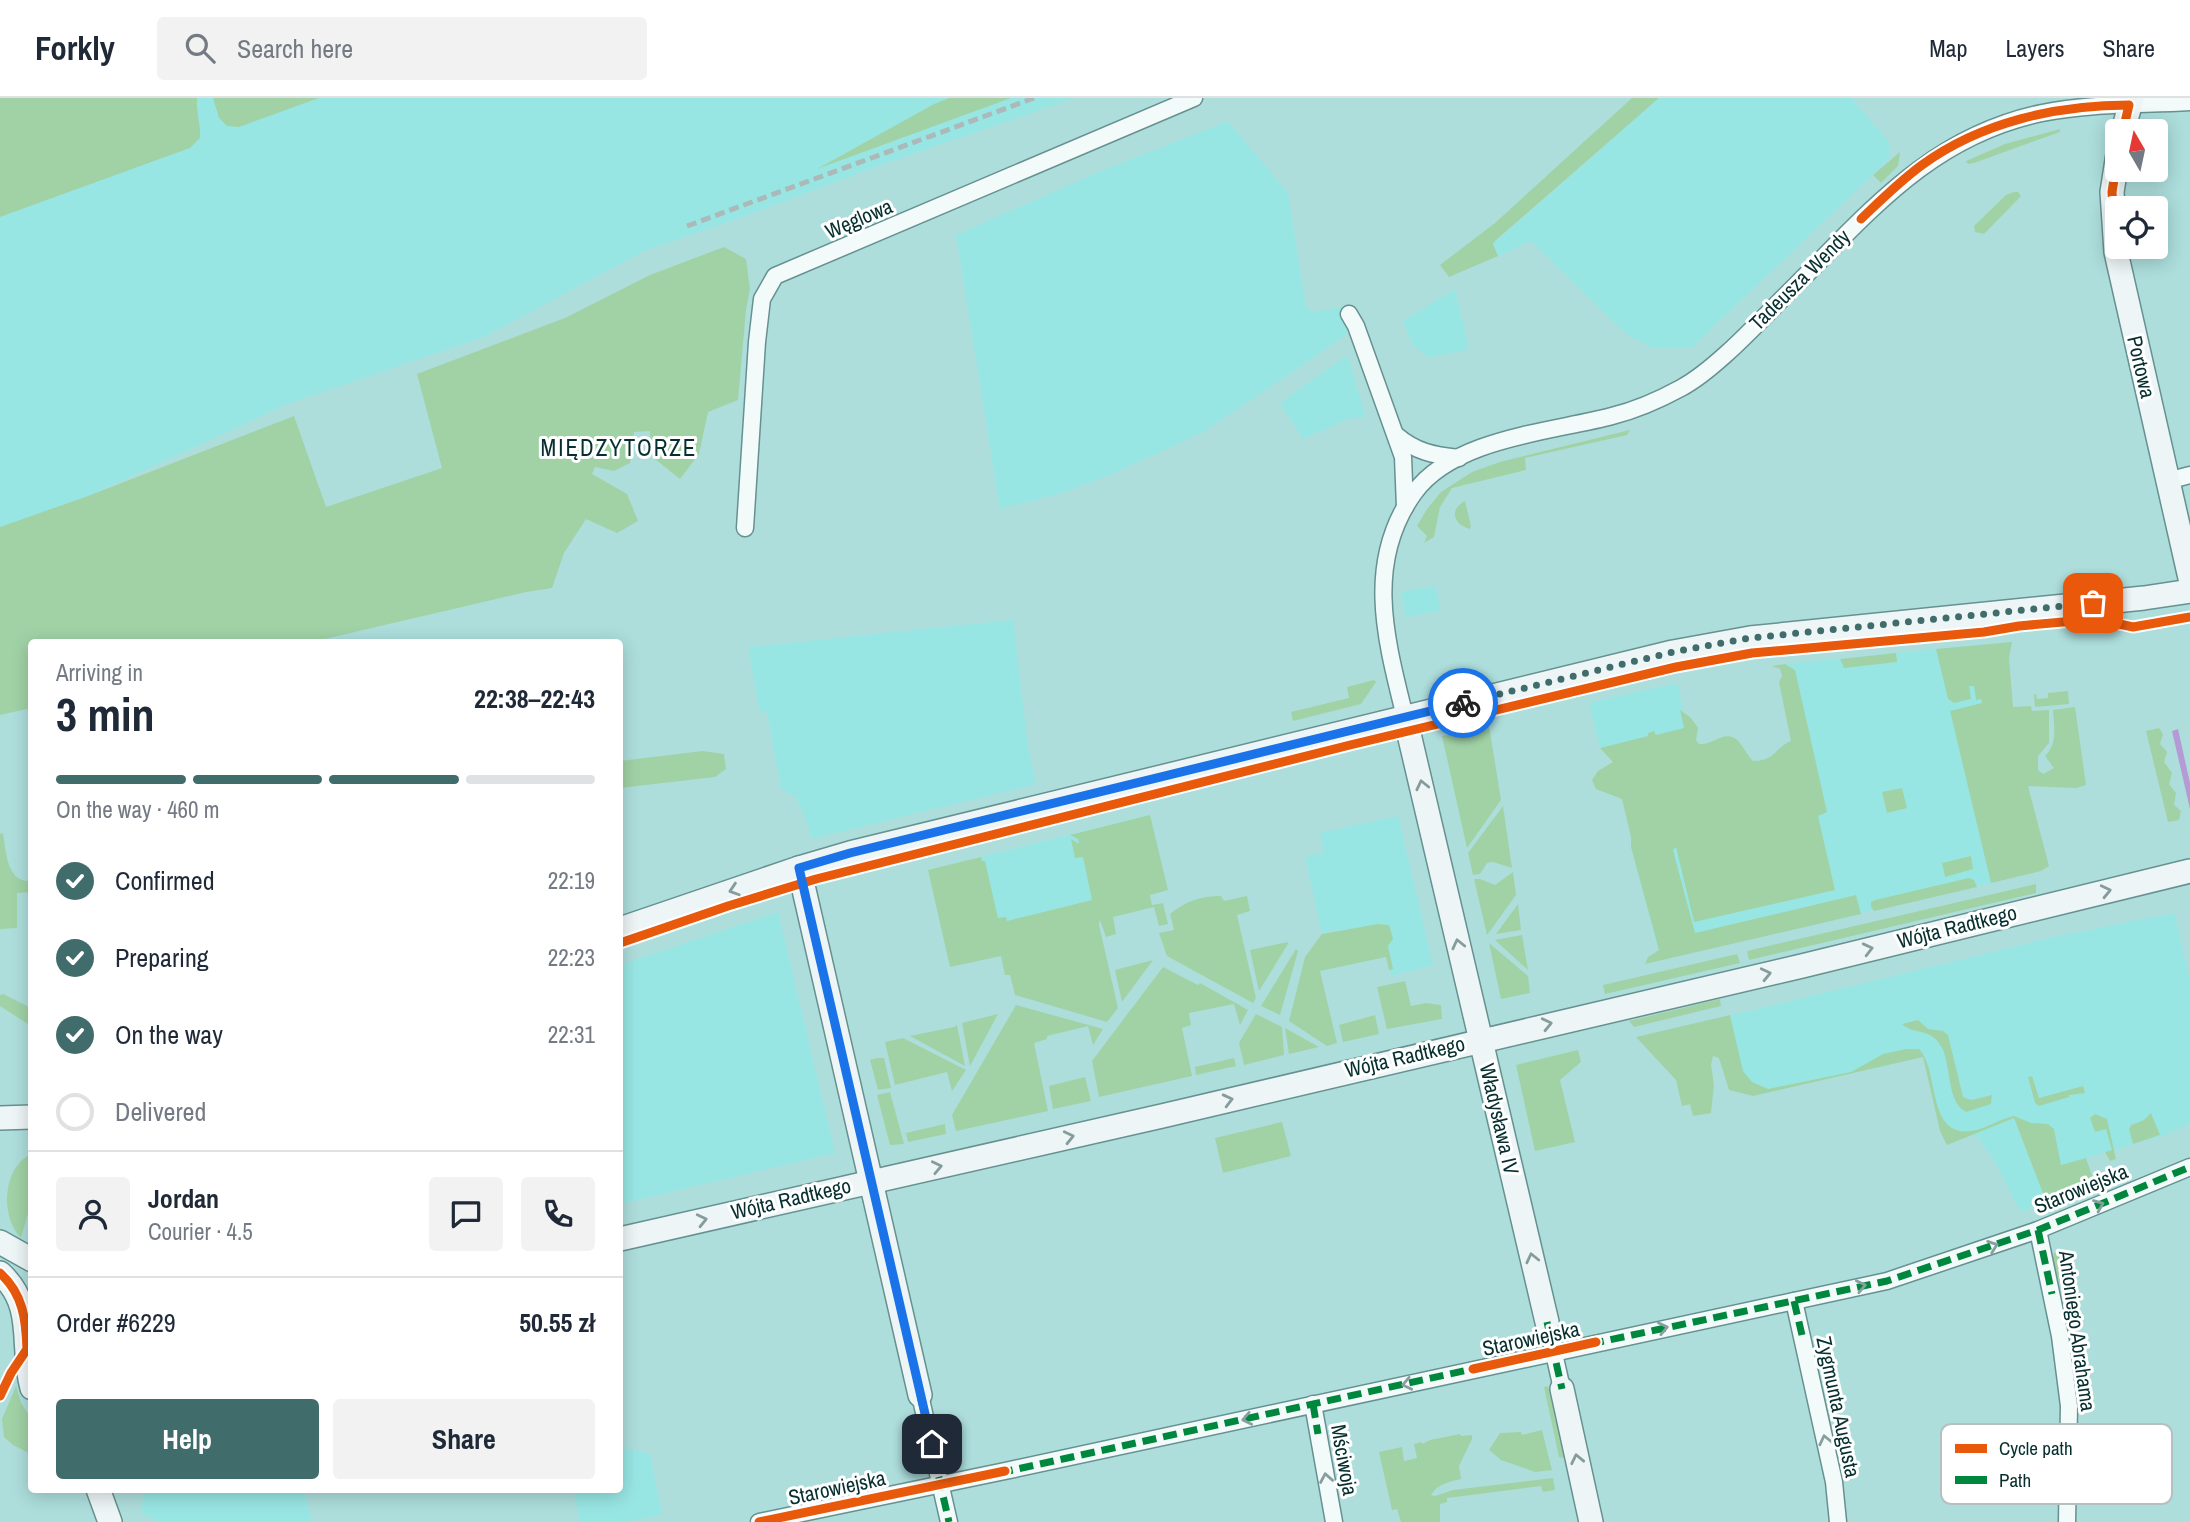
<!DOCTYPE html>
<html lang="en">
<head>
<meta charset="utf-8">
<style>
	:root { --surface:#fff; --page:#f2f2f3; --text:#1f2937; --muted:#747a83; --line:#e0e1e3; --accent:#416c6c }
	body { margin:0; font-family:"Archivo Narrow",sans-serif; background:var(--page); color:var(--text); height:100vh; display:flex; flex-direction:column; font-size:26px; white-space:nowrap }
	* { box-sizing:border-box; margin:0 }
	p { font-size:23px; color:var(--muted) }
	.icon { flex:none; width:38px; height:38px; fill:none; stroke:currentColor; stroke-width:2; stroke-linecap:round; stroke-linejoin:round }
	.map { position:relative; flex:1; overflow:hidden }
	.side { position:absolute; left:28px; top:541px; width:595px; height:854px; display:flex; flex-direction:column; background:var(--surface); border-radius:7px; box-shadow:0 4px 18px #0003 }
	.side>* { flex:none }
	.needle { width:46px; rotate:351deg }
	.fabs { position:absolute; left:2105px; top:21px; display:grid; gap:14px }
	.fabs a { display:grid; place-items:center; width:63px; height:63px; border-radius:7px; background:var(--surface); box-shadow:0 4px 18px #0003; font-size:35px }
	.pin { position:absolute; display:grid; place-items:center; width:60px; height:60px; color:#fff; margin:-30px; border-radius:14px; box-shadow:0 4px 10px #0006 }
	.courier { position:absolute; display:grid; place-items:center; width:70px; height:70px; margin:-35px; border:5px solid #1a73e8; border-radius:50%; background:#fff; color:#222; box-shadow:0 2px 9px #0007 }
	.headline em { font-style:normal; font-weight:700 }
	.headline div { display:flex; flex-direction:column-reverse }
	.headline { display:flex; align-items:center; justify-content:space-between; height:119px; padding:0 28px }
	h1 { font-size:46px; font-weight:700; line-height:52px }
	.bar { display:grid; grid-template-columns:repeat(4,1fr); gap:10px 7px; align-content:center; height:84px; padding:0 28px }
	.bar i { height:9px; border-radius:5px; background:var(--line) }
	.bar .active { background:var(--accent) }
	.bar p { grid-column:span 4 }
	.line { display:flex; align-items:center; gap:18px; padding:0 28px; border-top:2px solid var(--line) }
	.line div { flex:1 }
	.round { display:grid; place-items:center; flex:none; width:74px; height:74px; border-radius:7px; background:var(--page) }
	ol { padding:0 28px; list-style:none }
	li { display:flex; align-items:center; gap:21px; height:77px }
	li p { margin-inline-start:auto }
	li .icon { padding:7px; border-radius:50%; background:var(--accent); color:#fff; stroke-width:4 }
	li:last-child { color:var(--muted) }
	li i { width:38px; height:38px; border:4px solid var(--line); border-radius:50% }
	.action { display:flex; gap:14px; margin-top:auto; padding:14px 28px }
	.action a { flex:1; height:80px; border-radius:7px; background:var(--accent); color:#fff; font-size:28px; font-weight:700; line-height:80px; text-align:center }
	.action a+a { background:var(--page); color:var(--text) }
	header { display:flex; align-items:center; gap:42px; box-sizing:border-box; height:98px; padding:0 35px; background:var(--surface); border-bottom:2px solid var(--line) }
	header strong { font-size:33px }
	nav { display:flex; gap:38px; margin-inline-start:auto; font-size:24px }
	.search { width:490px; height:63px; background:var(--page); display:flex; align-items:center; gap:18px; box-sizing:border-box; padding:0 24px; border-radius:7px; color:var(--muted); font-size:26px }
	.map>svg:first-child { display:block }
	.built { fill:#98e6e4 }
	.green { fill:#a1d2a6 }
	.water { fill:#b59bd5 }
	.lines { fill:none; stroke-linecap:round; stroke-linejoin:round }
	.street-casing { stroke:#669190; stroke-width:19 }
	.secondary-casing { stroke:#669190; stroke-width:26 }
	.street { stroke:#f3fafa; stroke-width:16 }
	.secondary { stroke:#edf5f6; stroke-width:23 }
	.rail { stroke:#abb9b8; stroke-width:5; stroke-dasharray:10 5; stroke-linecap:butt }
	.quiet { stroke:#00873e; stroke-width:7; stroke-dasharray:14 7; stroke-linecap:butt }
	.cycleway-casing { stroke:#fff; stroke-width:13 }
	.cycleway { stroke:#e8590c; stroke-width:9 }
	.oneway { stroke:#869c9c }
	.oneway2 { stroke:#899f9f }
	.done { stroke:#416c6c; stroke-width:7; stroke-dasharray:0 12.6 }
	.route { stroke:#1a73e8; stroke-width:9 }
	.labels { text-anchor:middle; stroke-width:6; stroke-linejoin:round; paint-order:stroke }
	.street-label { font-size:21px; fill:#072f2f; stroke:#fff }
	.neighbourhood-label { font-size:23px; letter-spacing:2px; fill:#072f2f; stroke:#fff }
	.key { fill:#fff; stroke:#b5c1c1; stroke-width:2 }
	.key-label { font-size:19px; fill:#072f2f }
</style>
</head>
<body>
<header>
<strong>Forkly</strong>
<div class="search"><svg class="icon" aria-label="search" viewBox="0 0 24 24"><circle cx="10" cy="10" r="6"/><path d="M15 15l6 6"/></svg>Search here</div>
<nav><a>Map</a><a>Layers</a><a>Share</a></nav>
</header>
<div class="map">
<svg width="2190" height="1424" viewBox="0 0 2190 1424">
	<rect width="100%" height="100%" fill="#addedc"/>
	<!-- built -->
	<g class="built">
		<path d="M 0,0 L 1074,0 L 870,71 L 734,122 L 646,152 L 484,239 L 290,305 L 88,398 L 0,429 Z"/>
		<path d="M 1659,0 L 1851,0 L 1889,44 L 1889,61 L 1692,249 L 1651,249 L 1625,235 L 1531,143 L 1498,158 L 1493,146 Z"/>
		<path d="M 1228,23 L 1288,95 L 1306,209 L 1313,214 L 1348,208 L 1364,223 L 1310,262 L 1203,334 L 1110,377 L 1061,395 L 1000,411 L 956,137 L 1096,75 Z"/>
		<path d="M 1455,191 L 1469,251 L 1429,260 L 1413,247 L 1403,223 Z"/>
		<path d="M 1347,257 L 1365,315 L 1363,320 L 1350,320 L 1303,341 L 1280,305 Z"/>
		<path d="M 1435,488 L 1441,512 L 1406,519 L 1401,494 Z"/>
		<path d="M 1013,522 L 1028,648 L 1036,686 L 811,741 L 808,727 L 796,699 L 781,691 L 767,614 L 760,615 L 748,549 Z"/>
		<path d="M 1989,546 L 2041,773 L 1661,862 L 1631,749 L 1817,703 L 1785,566 Z"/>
		<path d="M 1677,585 L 1695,662 L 1608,648 L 1600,650 L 1589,605 Z"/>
		<path d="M 1150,717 L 1168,792 L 1107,806 L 1099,827 L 1104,852 L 1005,877 L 1001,858 L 950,869 L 928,772 Z"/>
		<path d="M 1398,718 L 1433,867 L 1391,878 L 1382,845 L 1340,839 L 1337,831 L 1322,836 L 1305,759 L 1324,754 L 1320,735 Z"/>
		<path d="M 778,814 L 835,1055 L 620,1106 L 620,867 Z"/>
		<path d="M 2174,815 L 2190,883 L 2190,1025 L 2168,1036 L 2086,1060 L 2094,1084 L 2021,1114 L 1992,1059 L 1975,1036 L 1947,1047 L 1940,1033 L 1924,959 L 1753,998 L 1745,995 L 1728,918 L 2050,840 Z"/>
		<path d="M 620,1349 L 650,1356 L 662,1417 L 623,1424 L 580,1424 L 573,1391 L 620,1391 Z"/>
		<path d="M 143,1391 L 304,1391 L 312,1424 L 159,1424 L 142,1415 Z"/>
	</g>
	<!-- green -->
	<g class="green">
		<path d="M 0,0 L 197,0 C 196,14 201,26 200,40 L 190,50 L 0,119 Z"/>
		<path d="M 213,0 L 319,0 L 239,29 L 227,28 L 219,20 Z"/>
		<path d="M 949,0 L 1011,0 L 817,71 L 934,6 Z"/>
		<path d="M 1632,0 L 1659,0 L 1495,143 L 1493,146 L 1498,158 L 1449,179 L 1440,167 L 1495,125 Z"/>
		<path d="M 2060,31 L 2060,34 L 1974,65 L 1968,66 L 1966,63 L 2005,46 Z"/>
		<path d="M 1900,54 L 1898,68 L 1881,85 L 1873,77 Z"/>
		<path d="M 2014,94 L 2018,94 L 2021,98 L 1984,136 L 1975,134 L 1974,128 L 2006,97 Z"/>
		<path d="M 724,149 L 746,161 L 750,191 L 746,212 L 738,302 L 708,314 L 699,356 L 680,381 L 651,358 L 650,333 L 634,334 L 630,365 L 614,373 L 595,369 L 592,376 L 627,396 L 638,423 L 617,435 L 586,421 L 564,455 L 552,490 L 526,494 L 312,544 L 32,544 L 31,610 L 0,617 L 0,429 L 88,398 L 294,318 L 326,409 L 442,370 L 417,276 L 565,220 L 650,177 Z"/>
		<path d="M 1630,332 L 1627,337 L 1525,360 L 1526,372 L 1452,390 L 1440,409 L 1434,439 L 1424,445 L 1427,438 L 1417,428 L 1427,411 L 1441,394 L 1472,374 L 1500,364 Z"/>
		<path d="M 1465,403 L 1471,428 L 1470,431 C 1453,427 1449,411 1465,403 Z"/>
		<path d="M 2012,544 L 2009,560 L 2013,609 L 2031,608 L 2032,613 L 2049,612 L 2049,645 L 2038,658 L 2038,672 L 2043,676 L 2054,670 L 2045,658 C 2058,645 2054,629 2053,612 L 2075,609 L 2086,687 L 2076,690 L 2028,688 L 2049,768 L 2041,773 L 1991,785 L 1950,613 L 1982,605 L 1981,601 L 1976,602 L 1974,588 L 1969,588 L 1971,601 L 1954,605 L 1948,601 L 1936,551 Z"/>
		<path d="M 1896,555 L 1897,564 L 1844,570 L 1840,561 Z"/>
		<path d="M 1785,566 L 1795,572 L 1796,576 L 1827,714 L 1818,718 L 1835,792 L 1694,824 L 1676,749 L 1673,752 L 1695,835 L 1856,797 L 1861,816 L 1645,866 L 1648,859 L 1659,852 L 1631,749 L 1631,739 L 1622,701 L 1596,691 L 1592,682 L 1598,673 L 1613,664 L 1600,650 L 1648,638 L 1648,635 L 1654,633 L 1656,637 L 1684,630 L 1680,612 L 1691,620 L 1698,630 L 1696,642 L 1699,646 C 1711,648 1724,632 1736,641 C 1740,643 1747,657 1753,663 C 1776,663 1774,650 1791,643 L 1779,584 L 1782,578 L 1780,571 L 1772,568 Z"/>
		<path d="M 1374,582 L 1376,584 L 1361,606 L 1293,623 L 1291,614 L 1349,600 L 1347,589 Z"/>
		<path d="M 2068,593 L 2069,606 L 2035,609 L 2034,596 L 2036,596 L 2037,601 L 2048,600 L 2048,595 Z"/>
		<path d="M 1489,628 L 1501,702 L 1467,750 L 1442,638 Z"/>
		<path d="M 2159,630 L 2163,636 L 2160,646 L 2167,654 L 2164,664 L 2172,675 L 2169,686 L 2176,695 L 2174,707 L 2181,713 L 2179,722 L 2168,724 L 2146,633 Z"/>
		<path d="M 703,653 L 724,656 L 726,671 L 715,679 L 620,690 L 620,663 Z"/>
		<path d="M 1902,690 L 1907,710 L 1887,715 L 1882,694 Z"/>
		<path d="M 1503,708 L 1512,770 L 1493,764 L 1487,765 L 1480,776 L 1473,777 L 1468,755 Z"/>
		<path d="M 1150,717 L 1168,792 L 1150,797 L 1152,807 L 1163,805 L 1168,826 L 1159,828 L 1154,809 L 1113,819 L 1116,836 L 1106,839 L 1100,822 L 1099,827 L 1118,910 L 1107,924 L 1015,897 L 1010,877 L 1005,877 L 1001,858 L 950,869 L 928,772 L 981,759 L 982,763 L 985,763 L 998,820 L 1006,819 L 1007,823 L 1092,802 L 1083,759 L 1075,760 L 1071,741 L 1079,746 L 1078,741 L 1070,737 Z"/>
		<path d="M 3,735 C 6,754 7,785 31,783 L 32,794 L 17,795 L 17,830 L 0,831 L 0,736 Z"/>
		<path d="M 1971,758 L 1973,771 L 1945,779 L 1942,765 Z"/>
		<path d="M 1513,774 L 1516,797 L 1487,837 L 1474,781 L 1480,781 L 1495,787 Z"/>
		<path d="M 1969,780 L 1974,782 L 1977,789 L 1874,813 L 1871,809 L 1871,804 L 1875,802 Z"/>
		<path d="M 2036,786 L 2036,795 L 1749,862 L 1747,853 Z"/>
		<path d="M 1221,798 L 1224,803 L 1247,798 L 1250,813 L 1237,817 L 1256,900 L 1253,905 L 1167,858 L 1159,835 L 1174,832 L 1170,816 C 1186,803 1201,798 1221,798 Z"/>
		<path d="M 1518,806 L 1521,832 L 1496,836 Z"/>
		<path d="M 1378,826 L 1389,827 L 1393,841 L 1388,848 L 1393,871 L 1389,872 L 1386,859 L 1320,873 L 1337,945 L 1327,948 L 1289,923 L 1305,859 L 1322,836 Z"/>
		<path d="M 1522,837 L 1528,872 L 1495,842 Z"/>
		<path d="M 1288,844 L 1288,846 L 1259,893 L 1250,852 Z"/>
		<path d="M 1489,845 L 1528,878 L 1530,895 L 1501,901 Z"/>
		<path d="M 1296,851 L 1298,853 L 1280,917 L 1261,908 Z"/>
		<path d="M 1737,856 L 1740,865 L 1605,896 L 1603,887 Z"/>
		<path d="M 1153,862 L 1122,904 L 1115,872 Z"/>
		<path d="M 1163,869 L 1198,887 L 1200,885 L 1248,912 L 1240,927 L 1234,906 L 1189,915 L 1191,927 L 1182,930 L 1192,978 L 1099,999 L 1092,963 Z"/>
		<path d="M 1405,883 L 1411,908 L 1426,905 L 1441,907 L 1442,921 L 1387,931 L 1377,889 Z"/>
		<path d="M 3,896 L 31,910 L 31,928 L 0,908 L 0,897 Z"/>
		<path d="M 1720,901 L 1721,908 L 1634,929 L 1629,923 Z"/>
		<path d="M 1016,907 L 1103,931 L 1093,947 L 1088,928 L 1047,938 L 1047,941 L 1034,945 L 1048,1013 L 956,1033 L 952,1017 Z"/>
		<path d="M 998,916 L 970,968 L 962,925 Z"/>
		<path d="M 1256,916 L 1282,929 L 1284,957 L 1244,967 L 1239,945 Z"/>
		<path d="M 1375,917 L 1379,936 L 1343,944 L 1339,927 Z"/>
		<path d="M 1730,917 L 1743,973 L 1752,984 L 1768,991 L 1851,974 L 1883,956 L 1906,951 L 1919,951 C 1940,972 1926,1039 1971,1033 C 1986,1031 1999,1021 2014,1018 L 2031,1025 L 2048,1026 L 2054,1031 L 2061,1067 L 2086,1060 L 2094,1084 L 2046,1103 L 2014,1020 L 1947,1047 L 1940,1033 L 1923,959 L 1753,998 L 1729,992 L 1719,960 L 1713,958 L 1711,967 L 1714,987 L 1711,1015 L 1693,1018 L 1690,1006 L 1682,1008 L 1676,982 L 1636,939 Z"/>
		<path d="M 1918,922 L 1928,931 L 1943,933 L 1948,937 L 1963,999 L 1971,1002 L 1992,997 L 1991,1006 L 1966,1014 C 1947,1004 1951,970 1943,952 C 1932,928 1914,938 1902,926 Z"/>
		<path d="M 957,927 L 965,968 L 910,938 L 954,929 Z"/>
		<path d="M 1285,930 L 1319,949 L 1289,956 Z"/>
		<path d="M 903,940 L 966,972 L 952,993 L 947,974 L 895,987 L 885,944 Z"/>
		<path d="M 1578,952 L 1581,964 L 1560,982 L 1575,1044 L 1535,1053 L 1516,967 Z"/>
		<path d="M 877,960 L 884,960 L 891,990 L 878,992 L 870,962 Z"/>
		<path d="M 1234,960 L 1236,968 L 1196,977 L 1195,969 Z"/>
		<path d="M 2032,978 L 2039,1000 L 2083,988 L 2085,995 L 2069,997 L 2069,999 L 2039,1008 L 2035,1005 L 2028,979 Z"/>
		<path d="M 1085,979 L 1091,1003 L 1053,1011 L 1049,988 Z"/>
		<path d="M 890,994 L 904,1046 L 890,1047 L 877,997 Z"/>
		<path d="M 2151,1015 L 2160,1037 L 2133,1046 L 2129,1031 L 2131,1027 L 2144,1022 Z"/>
		<path d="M 2095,1016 L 2107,1021 L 2116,1061 L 2110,1063 L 2105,1054 L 2112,1052 L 2106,1031 L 2095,1034 L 2090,1020 Z"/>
		<path d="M 1282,1024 L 1291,1058 L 1223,1075 L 1215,1040 Z"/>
		<path d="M 945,1026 L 946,1036 L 908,1044 L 906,1035 Z"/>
		<path d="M 31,1056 L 31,1104 L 21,1140 C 0,1119 2,1070 31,1056 Z"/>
		<path d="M 2062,1152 L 2068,1186 L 2060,1187 L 2058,1179 L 2050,1173 L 2054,1155 Z"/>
		<path d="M 16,1288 L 21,1305 L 31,1320 L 31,1356 L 13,1347 L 4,1339 L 2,1321 Z"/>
		<path d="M 1548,1288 L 1564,1360 L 1559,1359 L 1544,1289 Z"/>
		<path d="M 1542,1332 L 1552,1372 L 1535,1374 L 1501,1362 L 1489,1352 L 1500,1335 L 1521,1334 L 1522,1337 Z"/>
		<path d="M 1460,1336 L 1461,1338 L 1472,1337 L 1472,1341 L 1459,1368 L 1461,1381 C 1451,1383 1436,1387 1431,1397 L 1435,1398 L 1453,1392 L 1553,1380 L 1555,1392 L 1543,1394 L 1541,1388 L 1447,1400 L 1447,1404 L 1440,1406 L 1440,1424 L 1401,1424 L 1397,1411 L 1392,1412 L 1379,1354 L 1402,1349 L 1404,1363 L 1417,1360 L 1414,1346 L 1421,1344 L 1422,1346 L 1430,1342 Z"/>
	</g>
	<!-- water -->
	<path class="water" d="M 2178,631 L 2190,685 L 2190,711 L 2172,633 Z"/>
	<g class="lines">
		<defs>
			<g id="street">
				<path d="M 1349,216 L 1356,228 L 1403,359 L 1405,409"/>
				<path d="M 1396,337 C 1416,354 1433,357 1459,360"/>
				<path d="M 2167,383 L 2190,377"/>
				<path d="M 745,430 L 757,244 L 762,201 L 775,178 L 1194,0"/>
				<path d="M 1405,619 C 1386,542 1364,465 1414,395 C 1453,340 1552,334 1612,318 C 1636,312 1659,302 1681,290 C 1718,270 1764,218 1795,188 C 1871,112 1932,38 2042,15 C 2091,5 2141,7 2190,4"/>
				<path d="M 2038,1132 L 2060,1238 L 2069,1308 L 2067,1424"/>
				<path d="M 1794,1203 L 1834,1384 L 1838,1424"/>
				<path d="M 1547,1224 L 1562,1291"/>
				<path d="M 920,1297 L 949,1424"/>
				<path d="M 1313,1306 L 1334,1424"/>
				<path d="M 759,1424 L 1005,1373 L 1887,1183 L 2038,1132 L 2190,1069"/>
			</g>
			<g id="secondary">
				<path d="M 2123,33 L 2132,0"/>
				<path d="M 2118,56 L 2112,94 L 2116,154 L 2190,480"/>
				<path d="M 1405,619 L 1547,1224"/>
				<path d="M 799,770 L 920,1297"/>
				<path d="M 620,831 L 799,770 L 850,755 L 1673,554 L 1750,540 L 2144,500 L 2190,493"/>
				<path d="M 0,1020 L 32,1019"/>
				<path d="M 620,1141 L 1162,1018 L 1802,868 L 2190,773"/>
				<path d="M 0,1144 L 32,1162"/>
				<path d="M 0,1175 C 37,1209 20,1248 32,1290"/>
				<path d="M 1562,1291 L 1591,1424"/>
				<path d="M 98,1391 L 110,1424"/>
			</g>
		</defs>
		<!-- street casing -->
		<use href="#street" class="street-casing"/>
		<!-- secondary casing -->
		<use href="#secondary" class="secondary-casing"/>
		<!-- street -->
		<use href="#street" class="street"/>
		<!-- secondary -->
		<use href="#secondary" class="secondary"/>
		<!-- rail -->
		<path class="rail" d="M 687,128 L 1034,0"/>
		<!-- quiet -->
		<g class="quiet">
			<path d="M 2038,1132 L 2052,1196"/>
			<path d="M 1794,1203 L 1802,1237"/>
			<path d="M 1547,1224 L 1562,1291"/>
			<path d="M 1590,1246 L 1887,1183 L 2038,1132 L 2190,1069"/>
			<path d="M 920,1297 L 949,1424"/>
			<path d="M 1313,1306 L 1318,1336"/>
			<path d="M 999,1375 L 1477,1270"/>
		</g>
		<defs>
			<g id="cycleway">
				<path d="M 1861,121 C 1881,102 1900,83 1922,67 C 1981,24 2057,7 2129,7 L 2123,33"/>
				<path d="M 2116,154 L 2112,94 L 2118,56"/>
				<path d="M 620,845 L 728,808 L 816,781 L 1350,647 L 1676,569 L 1752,555 L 1984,534 L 2019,528 L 2096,521 L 2133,529 L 2190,519"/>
				<path d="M 0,1175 C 23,1196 26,1221 27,1251 L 11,1275 L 0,1298"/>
				<path d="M 1473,1271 L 1596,1244"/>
				<path d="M 759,1424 L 1005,1373"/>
			</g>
		</defs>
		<!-- cycleway casing -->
		<use href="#cycleway" class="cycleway-casing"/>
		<!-- cycleway -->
		<use href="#cycleway" class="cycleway"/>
	</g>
	<!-- one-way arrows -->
	<defs><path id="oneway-chevron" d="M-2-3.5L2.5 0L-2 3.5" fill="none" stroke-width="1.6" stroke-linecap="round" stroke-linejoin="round" transform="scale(1.75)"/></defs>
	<g class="oneway">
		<use href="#oneway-chevron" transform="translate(1422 687) rotate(-103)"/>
		<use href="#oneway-chevron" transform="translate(734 792) rotate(162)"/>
		<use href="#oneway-chevron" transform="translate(2106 793) rotate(-13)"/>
		<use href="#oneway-chevron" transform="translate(1458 846) rotate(-103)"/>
		<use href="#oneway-chevron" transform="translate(1868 851) rotate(-14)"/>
		<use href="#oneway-chevron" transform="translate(1766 876) rotate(-13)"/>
		<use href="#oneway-chevron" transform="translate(1547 926) rotate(-13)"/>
		<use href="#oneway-chevron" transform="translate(1228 1002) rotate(-14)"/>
		<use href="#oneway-chevron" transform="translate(1069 1039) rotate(-13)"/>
		<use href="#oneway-chevron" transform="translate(937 1069) rotate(-12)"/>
		<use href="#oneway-chevron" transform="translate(702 1122) rotate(-13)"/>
		<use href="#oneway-chevron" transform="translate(1532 1160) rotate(-103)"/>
		<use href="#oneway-chevron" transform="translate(1577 1361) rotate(-102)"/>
	</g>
	<g class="oneway2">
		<use href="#oneway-chevron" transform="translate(2099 1107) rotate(-22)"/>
		<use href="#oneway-chevron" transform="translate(1993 1148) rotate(-19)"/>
		<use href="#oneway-chevron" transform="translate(1861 1188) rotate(-12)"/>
		<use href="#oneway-chevron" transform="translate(1663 1230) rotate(-12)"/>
		<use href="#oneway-chevron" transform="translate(1407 1286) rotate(168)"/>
		<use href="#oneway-chevron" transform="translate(1247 1321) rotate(168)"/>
		<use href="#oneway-chevron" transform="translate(1825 1342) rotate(-103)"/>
		<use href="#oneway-chevron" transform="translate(1326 1380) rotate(-100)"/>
	</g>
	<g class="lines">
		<!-- done -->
		<path class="done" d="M 1463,605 L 1673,554 L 1750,540 L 2093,505"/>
		<!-- route -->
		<path class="route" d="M 932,1346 L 799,770 L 850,755 L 1463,605"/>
	</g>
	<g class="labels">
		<!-- street labels -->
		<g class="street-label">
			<text transform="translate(859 121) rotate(-23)" y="7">Węglowa</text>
			<text transform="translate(1800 182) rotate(-45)" y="7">Tadeusza Wendy</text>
			<text transform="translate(2141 269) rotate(77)" y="7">Portowa</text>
			<text transform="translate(1957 829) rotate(-14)" y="7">Wójta Radtkego</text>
			<text transform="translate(1405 959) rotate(-13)" y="7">Wójta Radtkego</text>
			<text transform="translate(1499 1021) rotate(77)" y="7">Władysława IV</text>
			<text transform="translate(2081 1091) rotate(-22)" y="7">Starowiejska</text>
			<text transform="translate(791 1101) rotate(-13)" y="7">Wójta Radtkego</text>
			<text transform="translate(2077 1233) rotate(82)" y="7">Antoniego Abrahama</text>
			<text transform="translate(1531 1241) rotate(-12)" y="7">Starowiejska</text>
			<text transform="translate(1838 1309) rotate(78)" y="7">Zygmunta Augusta</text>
			<text transform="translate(1344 1362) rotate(80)" y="7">Mściwoja</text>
			<text transform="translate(837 1390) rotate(-12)" y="7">Starowiejska</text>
		</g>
		<!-- neighbourhood labels -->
		<g class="neighbourhood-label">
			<text x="619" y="358">MIĘDZYTORZE</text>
		</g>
	</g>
	<!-- legend -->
	<rect x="1941" y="1326" width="231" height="80" rx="10" class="key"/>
	<rect x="1955" y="1346" width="32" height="9" fill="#e8590c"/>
	<rect x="1955" y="1378" width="32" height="8" fill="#00873e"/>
	<g class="key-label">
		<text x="1999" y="1357">Cycle path</text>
		<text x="1999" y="1389">Path</text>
	</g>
</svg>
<div class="fabs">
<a><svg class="needle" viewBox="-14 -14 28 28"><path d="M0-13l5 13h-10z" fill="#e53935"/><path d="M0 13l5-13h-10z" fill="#747a83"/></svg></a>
<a><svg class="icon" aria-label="locate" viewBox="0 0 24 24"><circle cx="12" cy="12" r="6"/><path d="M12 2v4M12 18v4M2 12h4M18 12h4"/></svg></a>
</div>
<div class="pin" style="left:2093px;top:505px;background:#ea580c"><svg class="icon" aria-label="bag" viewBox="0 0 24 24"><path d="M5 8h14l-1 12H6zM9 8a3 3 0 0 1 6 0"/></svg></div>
<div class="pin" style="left:932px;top:1346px;background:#1f2937"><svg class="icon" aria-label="home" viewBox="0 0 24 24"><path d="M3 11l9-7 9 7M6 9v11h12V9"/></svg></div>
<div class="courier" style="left:1463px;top:605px"><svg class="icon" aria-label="bike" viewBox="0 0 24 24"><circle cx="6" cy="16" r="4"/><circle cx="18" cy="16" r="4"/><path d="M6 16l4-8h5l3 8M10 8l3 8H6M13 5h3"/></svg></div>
<section class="side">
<div class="headline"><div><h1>3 min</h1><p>Arriving in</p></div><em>22:38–22:43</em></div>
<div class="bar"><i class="active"></i><i class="active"></i><i class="active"></i><i></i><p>On the way · 460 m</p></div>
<ol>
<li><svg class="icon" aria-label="check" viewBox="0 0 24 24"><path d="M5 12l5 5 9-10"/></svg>Confirmed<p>22:19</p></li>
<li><svg class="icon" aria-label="check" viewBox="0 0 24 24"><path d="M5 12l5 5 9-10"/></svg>Preparing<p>22:23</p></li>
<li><svg class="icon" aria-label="check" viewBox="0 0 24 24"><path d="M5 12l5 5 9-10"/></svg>On the way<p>22:31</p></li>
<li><i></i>Delivered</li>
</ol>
<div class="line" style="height:126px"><a class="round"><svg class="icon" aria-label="person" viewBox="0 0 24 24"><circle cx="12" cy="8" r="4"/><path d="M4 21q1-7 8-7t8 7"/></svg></a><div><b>Jordan</b><p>Courier · 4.5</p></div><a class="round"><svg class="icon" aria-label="chat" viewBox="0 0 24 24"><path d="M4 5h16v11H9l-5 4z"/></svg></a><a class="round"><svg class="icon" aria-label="phone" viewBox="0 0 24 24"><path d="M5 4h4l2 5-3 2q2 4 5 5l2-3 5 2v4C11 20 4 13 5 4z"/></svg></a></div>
<div class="line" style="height:91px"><div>Order #6229</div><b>50.55 zł</b></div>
<div class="action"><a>Help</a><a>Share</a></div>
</section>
</div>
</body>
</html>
